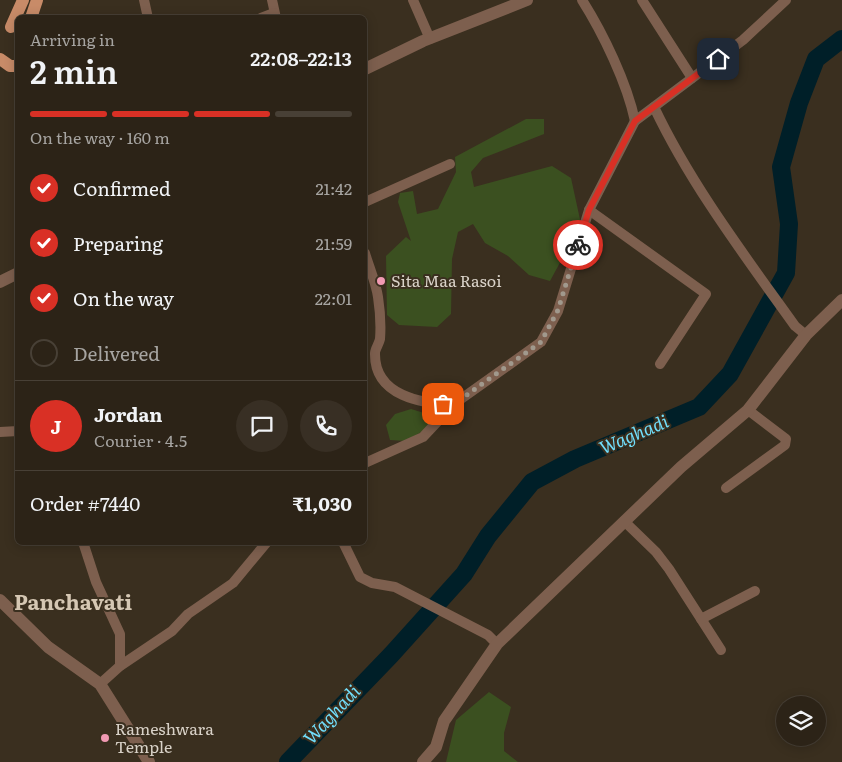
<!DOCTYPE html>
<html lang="en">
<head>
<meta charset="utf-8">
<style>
	:root { --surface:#2c2317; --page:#382f24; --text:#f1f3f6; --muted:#a6a4a1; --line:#484036; --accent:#d93025 }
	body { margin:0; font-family:Literata,serif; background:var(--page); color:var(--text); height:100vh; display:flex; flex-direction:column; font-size:19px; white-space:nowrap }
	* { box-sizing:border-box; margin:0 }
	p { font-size:16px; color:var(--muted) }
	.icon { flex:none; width:28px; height:28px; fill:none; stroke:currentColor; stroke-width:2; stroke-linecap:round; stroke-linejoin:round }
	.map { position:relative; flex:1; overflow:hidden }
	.details { position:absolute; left:15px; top:15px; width:352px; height:530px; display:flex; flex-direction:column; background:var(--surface); border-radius:8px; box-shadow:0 2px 12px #0003,0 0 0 1px var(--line) }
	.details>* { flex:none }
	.fabs { position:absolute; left:776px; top:696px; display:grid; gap:10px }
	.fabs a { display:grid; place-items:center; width:50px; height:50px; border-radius:50%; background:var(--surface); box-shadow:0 2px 12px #0003,0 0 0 1px var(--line); font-size:25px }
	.pin { position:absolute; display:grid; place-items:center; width:42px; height:42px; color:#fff; margin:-21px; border-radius:10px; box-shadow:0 2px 8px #0006 }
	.courier { position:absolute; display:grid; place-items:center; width:50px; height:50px; margin:-25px; border:4px solid #d93025; border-radius:50%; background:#fff; color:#222; box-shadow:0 1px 6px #0007 }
	.headline em { font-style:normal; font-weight:600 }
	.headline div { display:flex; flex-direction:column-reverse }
	.headline { display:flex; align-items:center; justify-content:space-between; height:85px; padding:0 15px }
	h1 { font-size:32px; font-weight:600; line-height:38px }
	.bar { display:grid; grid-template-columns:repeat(4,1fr); gap:8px 5px; align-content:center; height:60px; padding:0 15px }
	.bar i { height:6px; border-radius:4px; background:var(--line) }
	.bar .selected { background:var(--accent) }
	.bar p { grid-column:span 4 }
	.line { display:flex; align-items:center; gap:12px; padding:0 15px; border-top:1px solid var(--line) }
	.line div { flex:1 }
	.round { display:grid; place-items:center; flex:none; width:52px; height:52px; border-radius:26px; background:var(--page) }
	ol { padding:0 15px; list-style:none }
	li { display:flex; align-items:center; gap:15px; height:55px }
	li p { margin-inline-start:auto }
	li .icon { padding:5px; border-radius:50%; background:var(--accent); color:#fff; stroke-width:4 }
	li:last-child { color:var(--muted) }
	li i { width:28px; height:28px; border:2px solid var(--line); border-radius:50% }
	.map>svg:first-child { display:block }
	.green { fill:#3b5020 }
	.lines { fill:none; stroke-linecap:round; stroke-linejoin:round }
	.river { stroke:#001f28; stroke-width:18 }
	.minor { stroke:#7d5f4e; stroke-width:10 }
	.tertiary { stroke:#7d5f4e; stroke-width:12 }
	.primary { stroke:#c88b68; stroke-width:12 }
	.done { stroke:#a1998d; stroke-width:5; stroke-dasharray:0 9 }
	.route { stroke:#d93025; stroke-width:6 }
	.poi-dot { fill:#f19ab3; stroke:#3a2f1f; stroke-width:2 }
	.labels { text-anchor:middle; stroke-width:4; stroke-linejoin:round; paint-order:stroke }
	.poi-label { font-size:16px; fill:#d9d2c8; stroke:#3a2f1f; text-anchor:start }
	.water-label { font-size:18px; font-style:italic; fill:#71defb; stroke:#3a2f1f }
	.district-label { font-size:21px; font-weight:bold; fill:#d5c7b3; stroke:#3a2f1f }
</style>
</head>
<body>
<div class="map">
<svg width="842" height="762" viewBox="0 0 842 762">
	<rect width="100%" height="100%" fill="#3a2f1f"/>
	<!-- green -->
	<g class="green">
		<path d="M 526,119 L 544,119 L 544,134 L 483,158 L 471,172 L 474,187 L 552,166 L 571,178 L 581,224 L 550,281 L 529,275 L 508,256 L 485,243 L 473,224 L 458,232 L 452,259 L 451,314 L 437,327 L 399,325 L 387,315 L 386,256 L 406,237 L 411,241 L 398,202 L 400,193 L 413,191 L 417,214 L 438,209 L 456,172 L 455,157 Z"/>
		<path d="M 411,409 L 434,416 L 433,425 L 406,441 L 390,440 L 386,425 L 395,414 Z"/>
		<path d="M 489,692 L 511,707 L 504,733 L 504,751 L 518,762 L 446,762 L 456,720 Z"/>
	</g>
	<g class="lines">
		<!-- river -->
		<path class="river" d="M 288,762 L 391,655 L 464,574 L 488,536 L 532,482 L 575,459 L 699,407 L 730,374 L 786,273 L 789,224 L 781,167 L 799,103 L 816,59 L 842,39"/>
		<!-- minor -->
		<g class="minor">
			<path d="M 144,0 L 148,18"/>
			<path d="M 272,0 L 276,18"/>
			<path d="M 413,0 L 430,39"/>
			<path d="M 582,0 C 603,33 627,83 635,121"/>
			<path d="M 642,0 L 692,78"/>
			<path d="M 261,18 L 274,13"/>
			<path d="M 654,107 C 691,185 745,256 795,326 L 806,335"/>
			<path d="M 365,202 L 450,164"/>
			<path d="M 589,210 L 706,294 L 660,364"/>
			<path d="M 365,253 C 369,267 376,283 378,297 C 380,310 381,326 380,339 C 379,344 375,349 375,353 C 374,396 422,404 454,404"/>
			<path d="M 0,432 L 18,431"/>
			<path d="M 365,463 L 423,437 L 454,404 L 541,342 L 558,311 L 589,210 L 635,121 L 743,40 L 786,0"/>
			<path d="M 726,488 L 785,445 L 786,439 L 748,410"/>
			<path d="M 624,521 L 656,552 L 669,569 L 721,650"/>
			<path d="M 83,542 L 96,582 L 120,634 L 120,666"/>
			<path d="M 343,542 L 360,577 L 372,583 L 395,587 L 488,635 L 497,644"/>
			<path d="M 701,619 L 755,591"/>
			<path d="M 100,684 L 120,666 L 172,631 L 188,614 L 233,583 L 267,542"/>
		</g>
		<!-- tertiary -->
		<g class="tertiary">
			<path d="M 365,69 L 423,41 L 527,0"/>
			<path d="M 0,282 L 18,273"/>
			<path d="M 0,600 L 48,647 L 100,684 L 149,762"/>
			<path d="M 423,762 L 436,747 L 444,721 L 497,644 L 681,467 L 748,410 L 806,335 L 842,300"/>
		</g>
		<!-- primary -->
		<g class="primary">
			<path d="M 31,18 L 37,0"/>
			<path d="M 11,27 L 23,0"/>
			<path d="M 0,59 L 10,66 L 18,66"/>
		</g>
	</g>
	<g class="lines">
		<!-- done -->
		<path class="done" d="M 443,404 L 454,404 L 541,342 L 558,310 L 578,245"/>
		<!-- route -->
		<path class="route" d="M 578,245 L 589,210 L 635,121 L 718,59"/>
	</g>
	<!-- markers -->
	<g class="poi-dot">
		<circle cx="381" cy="281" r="5"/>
		<circle cx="105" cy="738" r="5"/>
	</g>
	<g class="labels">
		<!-- poi labels -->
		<g class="poi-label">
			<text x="391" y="287">Sita Maa Rasoi</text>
			<text x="115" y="735">Rameshwara<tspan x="115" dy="18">Temple</tspan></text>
		</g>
		<!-- water labels -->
		<g class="water-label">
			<text transform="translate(634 435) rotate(-23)" y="6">Waghadi</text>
			<text transform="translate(332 715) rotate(-47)" y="6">Waghadi</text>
		</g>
		<!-- district labels -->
		<g class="district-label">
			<text x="73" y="610">Panchavati</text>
		</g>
	</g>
</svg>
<div class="fabs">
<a><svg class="icon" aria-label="layers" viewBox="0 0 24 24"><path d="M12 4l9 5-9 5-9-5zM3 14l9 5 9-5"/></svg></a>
</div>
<div class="pin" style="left:443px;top:404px;background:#ea580c"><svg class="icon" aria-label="bag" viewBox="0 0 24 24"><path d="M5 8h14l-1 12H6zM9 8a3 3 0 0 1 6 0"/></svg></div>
<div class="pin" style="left:718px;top:59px;background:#1f2937"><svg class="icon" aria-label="home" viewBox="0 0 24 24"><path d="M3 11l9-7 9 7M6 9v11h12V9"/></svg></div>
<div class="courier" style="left:578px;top:245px"><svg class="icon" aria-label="bike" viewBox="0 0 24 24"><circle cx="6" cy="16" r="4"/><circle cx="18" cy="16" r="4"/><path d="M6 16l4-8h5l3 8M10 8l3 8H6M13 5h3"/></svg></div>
<section class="details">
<div class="headline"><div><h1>2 min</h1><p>Arriving in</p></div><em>22:08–22:13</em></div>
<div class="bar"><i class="selected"></i><i class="selected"></i><i class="selected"></i><i></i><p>On the way · 160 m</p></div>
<ol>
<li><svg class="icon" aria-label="check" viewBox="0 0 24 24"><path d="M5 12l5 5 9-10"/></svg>Confirmed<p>21:42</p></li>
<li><svg class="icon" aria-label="check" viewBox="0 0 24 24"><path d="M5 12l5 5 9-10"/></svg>Preparing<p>21:59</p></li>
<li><svg class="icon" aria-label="check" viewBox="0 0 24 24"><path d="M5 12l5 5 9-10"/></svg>On the way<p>22:01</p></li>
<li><i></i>Delivered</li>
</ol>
<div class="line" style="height:90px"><b class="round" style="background:var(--accent);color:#fff">J</b><div><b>Jordan</b><p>Courier · 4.5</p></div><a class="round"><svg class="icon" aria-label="chat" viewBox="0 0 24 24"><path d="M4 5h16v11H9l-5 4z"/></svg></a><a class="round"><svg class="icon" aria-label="phone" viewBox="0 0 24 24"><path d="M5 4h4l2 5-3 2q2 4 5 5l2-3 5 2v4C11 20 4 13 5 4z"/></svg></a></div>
<div class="line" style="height:65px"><div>Order #7440</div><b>₹1,030</b></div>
</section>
</div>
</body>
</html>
